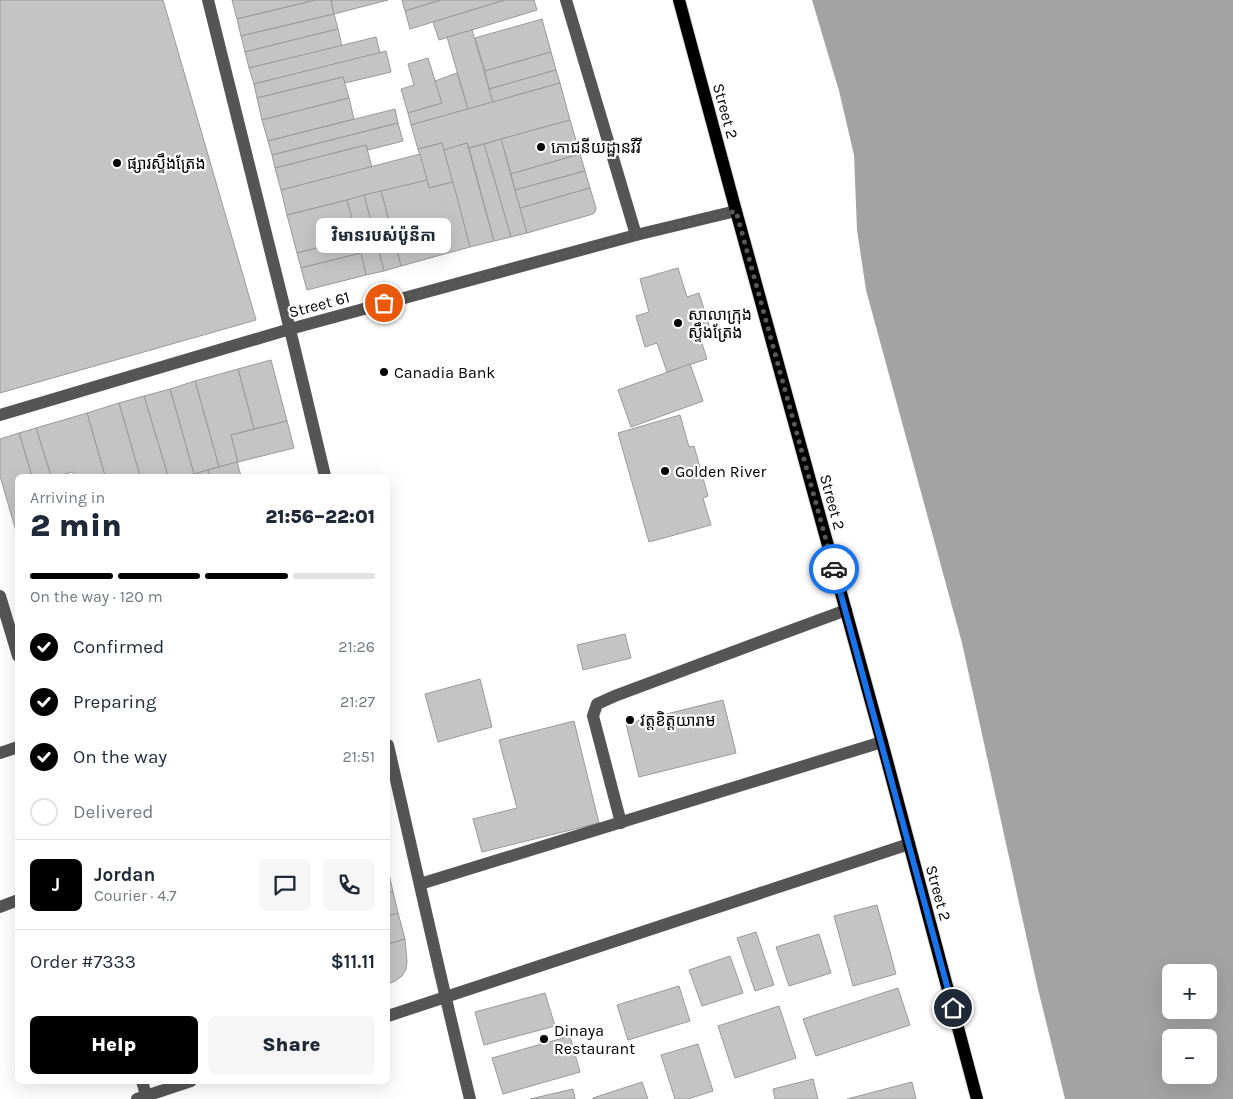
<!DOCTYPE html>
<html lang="en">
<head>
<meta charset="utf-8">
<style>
	:root { --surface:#fff; --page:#f6f6f7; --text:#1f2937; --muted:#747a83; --line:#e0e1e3; --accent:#000 }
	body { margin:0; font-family:Karla,"Noto Sans Khmer",sans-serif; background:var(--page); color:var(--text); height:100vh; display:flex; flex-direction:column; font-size:19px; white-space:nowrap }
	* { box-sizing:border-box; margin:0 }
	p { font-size:16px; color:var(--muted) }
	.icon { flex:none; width:28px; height:28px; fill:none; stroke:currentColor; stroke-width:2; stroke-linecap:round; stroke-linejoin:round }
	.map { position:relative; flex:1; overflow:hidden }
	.panel { position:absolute; left:15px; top:474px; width:375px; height:610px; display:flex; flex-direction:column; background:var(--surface); border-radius:8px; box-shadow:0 5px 20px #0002 }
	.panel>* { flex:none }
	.buttons { position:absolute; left:1162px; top:964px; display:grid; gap:10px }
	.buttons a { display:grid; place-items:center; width:55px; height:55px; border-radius:8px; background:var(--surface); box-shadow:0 5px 20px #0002; font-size:25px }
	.pin { position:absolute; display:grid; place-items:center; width:42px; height:42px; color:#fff; margin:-21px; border:2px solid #fff; border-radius:50%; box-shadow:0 1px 5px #0007 }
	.courier { position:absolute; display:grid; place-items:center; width:50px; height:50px; margin:-25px; border:4px solid #1a73e8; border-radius:50%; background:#fff; color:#222; box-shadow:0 1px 6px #0007 }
	.bubble { position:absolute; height:35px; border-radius:8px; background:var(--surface); box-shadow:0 5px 20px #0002; font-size:16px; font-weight:800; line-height:35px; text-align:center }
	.head em { font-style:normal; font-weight:800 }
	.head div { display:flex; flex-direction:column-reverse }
	.head { display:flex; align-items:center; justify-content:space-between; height:85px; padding:0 15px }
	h1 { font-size:32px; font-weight:800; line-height:38px }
	.bar { display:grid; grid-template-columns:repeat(4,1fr); gap:8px 5px; align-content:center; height:60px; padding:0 15px }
	.bar i { height:6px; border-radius:4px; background:var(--line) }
	.bar .selected { background:var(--accent) }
	.bar p { grid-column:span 4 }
	.line { display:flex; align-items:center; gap:12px; padding:0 15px; border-top:1px solid var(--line) }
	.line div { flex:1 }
	.round { display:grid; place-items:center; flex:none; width:52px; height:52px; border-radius:8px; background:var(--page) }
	ol { padding:0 15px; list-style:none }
	li { display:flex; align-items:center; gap:15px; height:55px }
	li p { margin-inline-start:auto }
	li .icon { padding:5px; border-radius:50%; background:var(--accent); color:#fff; stroke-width:4 }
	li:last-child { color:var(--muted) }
	li i { width:28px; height:28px; border:2px solid var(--line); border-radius:50% }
	.button { display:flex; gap:10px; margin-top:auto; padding:10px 15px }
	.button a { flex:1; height:58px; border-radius:8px; background:var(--accent); color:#fff; font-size:20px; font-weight:800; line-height:58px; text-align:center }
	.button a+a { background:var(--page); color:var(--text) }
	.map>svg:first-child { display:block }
	.water { fill:#a3a3a3; fill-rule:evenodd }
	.building { fill:#c4c4c4; stroke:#999 }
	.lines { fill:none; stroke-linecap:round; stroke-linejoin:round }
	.major-casing { stroke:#dbdbdb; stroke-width:14 }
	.minor { stroke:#555; stroke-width:12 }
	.major { stroke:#000; stroke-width:12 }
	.done { stroke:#595959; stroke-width:5; stroke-dasharray:0 9 }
	.route { stroke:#1a73e8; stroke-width:6 }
	.poi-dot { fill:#000; stroke:#fff; stroke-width:2 }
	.labels { text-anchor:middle; stroke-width:4.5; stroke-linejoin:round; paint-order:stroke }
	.street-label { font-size:16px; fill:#000; stroke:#fff }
	.poi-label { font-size:16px; fill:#000; stroke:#fff; text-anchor:start }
</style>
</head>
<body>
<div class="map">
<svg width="1233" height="1099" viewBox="0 0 1233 1099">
	<rect width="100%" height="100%" fill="#fff"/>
	<!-- water -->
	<path class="water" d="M 812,0 L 1233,0 L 1233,1099 L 1065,1099 L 1037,985 L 962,643 L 866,290 L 857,230 L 854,155 L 839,91 ZM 1171,972 L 1209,972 L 1209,1010 L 1171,1010 ZM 1171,1038 L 1209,1038 L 1209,1075 L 1171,1075 Z"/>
	<!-- building -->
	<g class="building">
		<path d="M 0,0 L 163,0 L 256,320 L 0,393 Z"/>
		<path d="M 232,0 L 316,0 L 237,19 Z"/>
		<path d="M 316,0 L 331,0 L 334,14 L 241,36 L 237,19 Z"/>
		<path d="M 331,0 L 388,0 L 334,14 Z"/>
		<path d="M 402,0 L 441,0 L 405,11 Z"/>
		<path d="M 441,0 L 505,0 L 410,29 L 405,11 Z"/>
		<path d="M 505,0 L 534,0 L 537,10 L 439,40 L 433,22 Z"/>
		<path d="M 334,14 L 338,29 L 245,52 L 241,36 Z"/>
		<path d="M 542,19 L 551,52 L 485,71 L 475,38 Z"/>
		<path d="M 338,29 L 342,46 L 249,68 L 245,52 Z"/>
		<path d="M 472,30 L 493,102 L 468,109 L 447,37 Z"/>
		<path d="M 376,37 L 380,53 L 254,84 L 249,68 Z"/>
		<path d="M 386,51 L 391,72 L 345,83 L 343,77 L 257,98 L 254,84 Z"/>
		<path d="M 551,52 L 556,70 L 489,89 L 485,71 Z"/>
		<path d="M 428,58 L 442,103 L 408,113 L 401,89 L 414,85 L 408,64 Z"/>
		<path d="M 556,70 L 560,83 L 493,102 L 489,89 Z"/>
		<path d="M 457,73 L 468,109 L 411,125 L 408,113 L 442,103 L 435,81 Z"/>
		<path d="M 343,77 L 349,98 L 262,120 L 257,98 Z"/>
		<path d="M 560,83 L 570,120 L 469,148 L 467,143 L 444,150 L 442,143 L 418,149 L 411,125 Z"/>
		<path d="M 349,98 L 354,119 L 268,141 L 262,120 Z"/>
		<path d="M 395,109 L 398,123 L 272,155 L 268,141 Z"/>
		<path d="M 570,120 L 580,154 L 511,174 L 501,139 Z"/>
		<path d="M 398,123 L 403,141 L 368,150 L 366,145 L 275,168 L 272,155 Z"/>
		<path d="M 501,139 L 527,233 L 511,237 L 484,144 Z"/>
		<path d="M 442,143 L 453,182 L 429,188 L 418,149 Z"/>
		<path d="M 467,143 L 494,241 L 470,247 L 444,150 Z"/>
		<path d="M 484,144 L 511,237 L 494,241 L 469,148 Z"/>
		<path d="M 366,145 L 372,167 L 281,190 L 275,168 Z"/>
		<path d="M 420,154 L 427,180 L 287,215 L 281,190 Z"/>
		<path d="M 580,154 L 585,171 L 515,190 L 511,174 Z"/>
		<path d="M 585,171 L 590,188 L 520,208 L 515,190 Z"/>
		<path d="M 427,180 L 429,188 L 453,182 L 470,247 L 401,266 L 381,191 Z"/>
		<path d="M 590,188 L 596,208 L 595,212 L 593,214 L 527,233 L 520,208 Z"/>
		<path d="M 381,191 L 401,266 L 384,271 L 364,195 Z"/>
		<path d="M 364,195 L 384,271 L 366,275 L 347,200 Z"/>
		<path d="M 347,200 L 357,238 L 297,253 L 287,215 Z"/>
		<path d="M 357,238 L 361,253 L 301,268 L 297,253 Z"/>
		<path d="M 361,253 L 366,275 L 307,290 L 301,268 Z"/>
		<path d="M 678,268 L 687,297 L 699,293 L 710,328 L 698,331 L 707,359 L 667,372 L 657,343 L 645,347 L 636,316 L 649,312 L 640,279 Z"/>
		<path d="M 271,360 L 287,421 L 254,429 L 238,369 Z"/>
		<path d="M 690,364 L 703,401 L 631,427 L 618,390 Z"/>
		<path d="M 238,369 L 254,429 L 231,435 L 238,462 L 219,467 L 195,381 Z"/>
		<path d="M 195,381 L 219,467 L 194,474 L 170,389 Z"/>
		<path d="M 170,389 L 194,474 L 187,476 L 168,476 L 144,396 Z"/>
		<path d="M 144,396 L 168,476 L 140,476 L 119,403 Z"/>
		<path d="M 119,403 L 140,476 L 105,476 L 87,413 Z"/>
		<path d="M 87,413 L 105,476 L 74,476 L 73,472 L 58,476 L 51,476 L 36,428 Z"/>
		<path d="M 680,415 L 689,447 L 694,446 L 708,496 L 703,498 L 711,525 L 649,542 L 618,433 Z"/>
		<path d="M 287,421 L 294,448 L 238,462 L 231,435 Z"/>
		<path d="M 36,428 L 51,476 L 32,476 L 19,433 Z"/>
		<path d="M 19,433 L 32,476 L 18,476 L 18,531 L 16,531 L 0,476 L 0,439 Z"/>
		<path d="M 237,462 L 241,476 L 209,476 L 208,470 Z"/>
		<path d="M 208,470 L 209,476 L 187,476 Z"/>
		<path d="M 625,634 L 631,658 L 583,670 L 577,645 Z"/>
		<path d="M 480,679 L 492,727 L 438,742 L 425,694 Z"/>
		<path d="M 723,700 L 736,753 L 639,777 L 626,724 Z"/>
		<path d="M 574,721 L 599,823 L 482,852 L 473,819 L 517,808 L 499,740 Z"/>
		<path d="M 388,869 L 393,892 L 388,893 Z"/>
		<path d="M 393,892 L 398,913 L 388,916 L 388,893 Z"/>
		<path d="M 877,905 L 896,974 L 853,986 L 834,916 Z"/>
		<path d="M 398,913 L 405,939 L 388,944 L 388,916 Z"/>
		<path d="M 756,932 L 774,985 L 755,991 L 737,938 Z"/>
		<path d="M 819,934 L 831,973 L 789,986 L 776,947 Z"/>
		<path d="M 405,939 L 407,961 L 406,969 L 402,976 L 395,981 L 388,984 L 388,944 Z"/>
		<path d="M 730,956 L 743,993 L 702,1006 L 689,970 Z"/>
		<path d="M 679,986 L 690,1021 L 628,1040 L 617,1005 Z"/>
		<path d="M 898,988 L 910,1025 L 816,1056 L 803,1019 Z"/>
		<path d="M 545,993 L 555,1026 L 484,1045 L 475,1012 Z"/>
		<path d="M 779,1006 L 796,1058 L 735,1078 L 718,1026 Z"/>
		<path d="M 570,1036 L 580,1072 L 503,1094 L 492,1058 Z"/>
		<path d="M 698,1044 L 713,1091 L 688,1099 L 675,1099 L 661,1055 Z"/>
		<path d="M 813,1079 L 818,1099 L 775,1099 L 773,1089 Z"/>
		<path d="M 642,1082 L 648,1099 L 593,1099 L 593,1098 Z"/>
		<path d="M 912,1082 L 916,1099 L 847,1099 Z"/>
		<path d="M 573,1089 L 575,1099 L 530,1099 Z"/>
	</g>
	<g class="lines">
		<defs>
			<path id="major" d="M 679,0 L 736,211 L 882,742 L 977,1099"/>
		</defs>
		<!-- major casing -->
		<use href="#major" class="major-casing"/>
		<!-- minor -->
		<g class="minor">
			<path d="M 208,0 L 295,350 L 325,476"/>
			<path d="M 566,0 L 636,235"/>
			<path d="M 0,415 L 290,329 L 636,235 L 736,211"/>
			<path d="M 0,596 L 18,656"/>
			<path d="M 388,745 C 415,863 441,981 470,1099"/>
			<path d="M 0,753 L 18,747"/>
			<path d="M 621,823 L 593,716 L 597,704 L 617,695 L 846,610"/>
			<path d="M 420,884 L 882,742"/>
			<path d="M 0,907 L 18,900"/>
			<path d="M 388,1016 L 909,844"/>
			<path d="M 142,1081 L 147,1099"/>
			<path d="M 137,1099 L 191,1081"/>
		</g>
		<!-- major -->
		<use href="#major" class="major"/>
	</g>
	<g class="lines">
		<!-- done -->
		<path class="done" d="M 384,303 L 636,235 L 736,211 L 834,569"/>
		<!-- route -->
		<path class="route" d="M 834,569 L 953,1008"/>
	</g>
	<!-- markers -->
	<g class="poi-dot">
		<circle cx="541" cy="147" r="5"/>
		<circle cx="117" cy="163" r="5"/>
		<circle cx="678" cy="323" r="5"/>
		<circle cx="384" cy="372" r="5"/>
		<circle cx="665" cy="471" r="5"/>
		<circle cx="630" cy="720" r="5"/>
		<circle cx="544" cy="1039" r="5"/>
	</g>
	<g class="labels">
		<!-- street labels -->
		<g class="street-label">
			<text transform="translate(726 111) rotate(75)" y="6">Street 2</text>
			<text transform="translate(319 304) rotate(-15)" y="6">Street 61</text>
			<text transform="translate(833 502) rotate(75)" y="6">Street 2</text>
			<text transform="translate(939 893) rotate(75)" y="6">Street 2</text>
		</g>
		<!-- poi labels -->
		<g class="poi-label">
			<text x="551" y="153">ភោជនីយដ្ឋានវីវី</text>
			<text x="127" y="169">ផ្សារស្ទឹងត្រែង</text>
			<text x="688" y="320">សាលាក្រុង<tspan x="688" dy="18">ស្ទឹងត្រែង</tspan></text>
			<text x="394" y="378">Canadia Bank</text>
			<text x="675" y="477">Golden River</text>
			<text x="640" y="726">វត្តខិត្តយារាម</text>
			<text x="554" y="1036">Dinaya<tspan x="554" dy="18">Restaurant</tspan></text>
		</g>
	</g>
</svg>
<div class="buttons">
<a>+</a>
<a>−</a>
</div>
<div class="pin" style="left:384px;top:303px;background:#ea580c"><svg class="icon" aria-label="bag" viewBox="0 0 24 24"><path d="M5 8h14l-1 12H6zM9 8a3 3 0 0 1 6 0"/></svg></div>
<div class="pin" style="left:953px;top:1008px;background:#1f2937"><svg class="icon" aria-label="home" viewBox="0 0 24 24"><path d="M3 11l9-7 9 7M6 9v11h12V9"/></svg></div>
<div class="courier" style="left:834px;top:569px"><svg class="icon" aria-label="car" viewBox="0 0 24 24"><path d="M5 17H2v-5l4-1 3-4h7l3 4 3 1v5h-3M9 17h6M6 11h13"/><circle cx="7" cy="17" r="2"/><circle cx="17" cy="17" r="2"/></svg></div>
<div class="bubble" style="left:316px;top:218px;width:135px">វិមានរបស់ប៉ូនីកា</div>
<section class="panel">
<div class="head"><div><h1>2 min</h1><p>Arriving in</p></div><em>21:56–22:01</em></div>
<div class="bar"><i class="selected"></i><i class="selected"></i><i class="selected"></i><i></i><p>On the way · 120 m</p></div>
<ol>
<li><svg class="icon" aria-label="check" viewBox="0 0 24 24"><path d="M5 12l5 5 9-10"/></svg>Confirmed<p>21:26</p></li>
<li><svg class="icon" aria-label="check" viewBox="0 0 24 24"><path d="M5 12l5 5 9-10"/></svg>Preparing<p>21:27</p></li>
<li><svg class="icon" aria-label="check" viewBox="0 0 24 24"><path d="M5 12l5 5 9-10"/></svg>On the way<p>21:51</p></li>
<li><i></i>Delivered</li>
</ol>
<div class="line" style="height:90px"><b class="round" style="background:var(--accent);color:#fff">J</b><div><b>Jordan</b><p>Courier · 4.7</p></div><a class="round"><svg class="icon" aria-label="chat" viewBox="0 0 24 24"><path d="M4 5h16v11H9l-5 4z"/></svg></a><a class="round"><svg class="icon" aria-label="phone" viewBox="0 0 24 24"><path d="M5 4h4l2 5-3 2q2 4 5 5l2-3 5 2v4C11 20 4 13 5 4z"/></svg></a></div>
<div class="line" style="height:65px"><div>Order #7333</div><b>$11.11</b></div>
<div class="button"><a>Help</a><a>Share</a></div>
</section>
</div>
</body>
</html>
